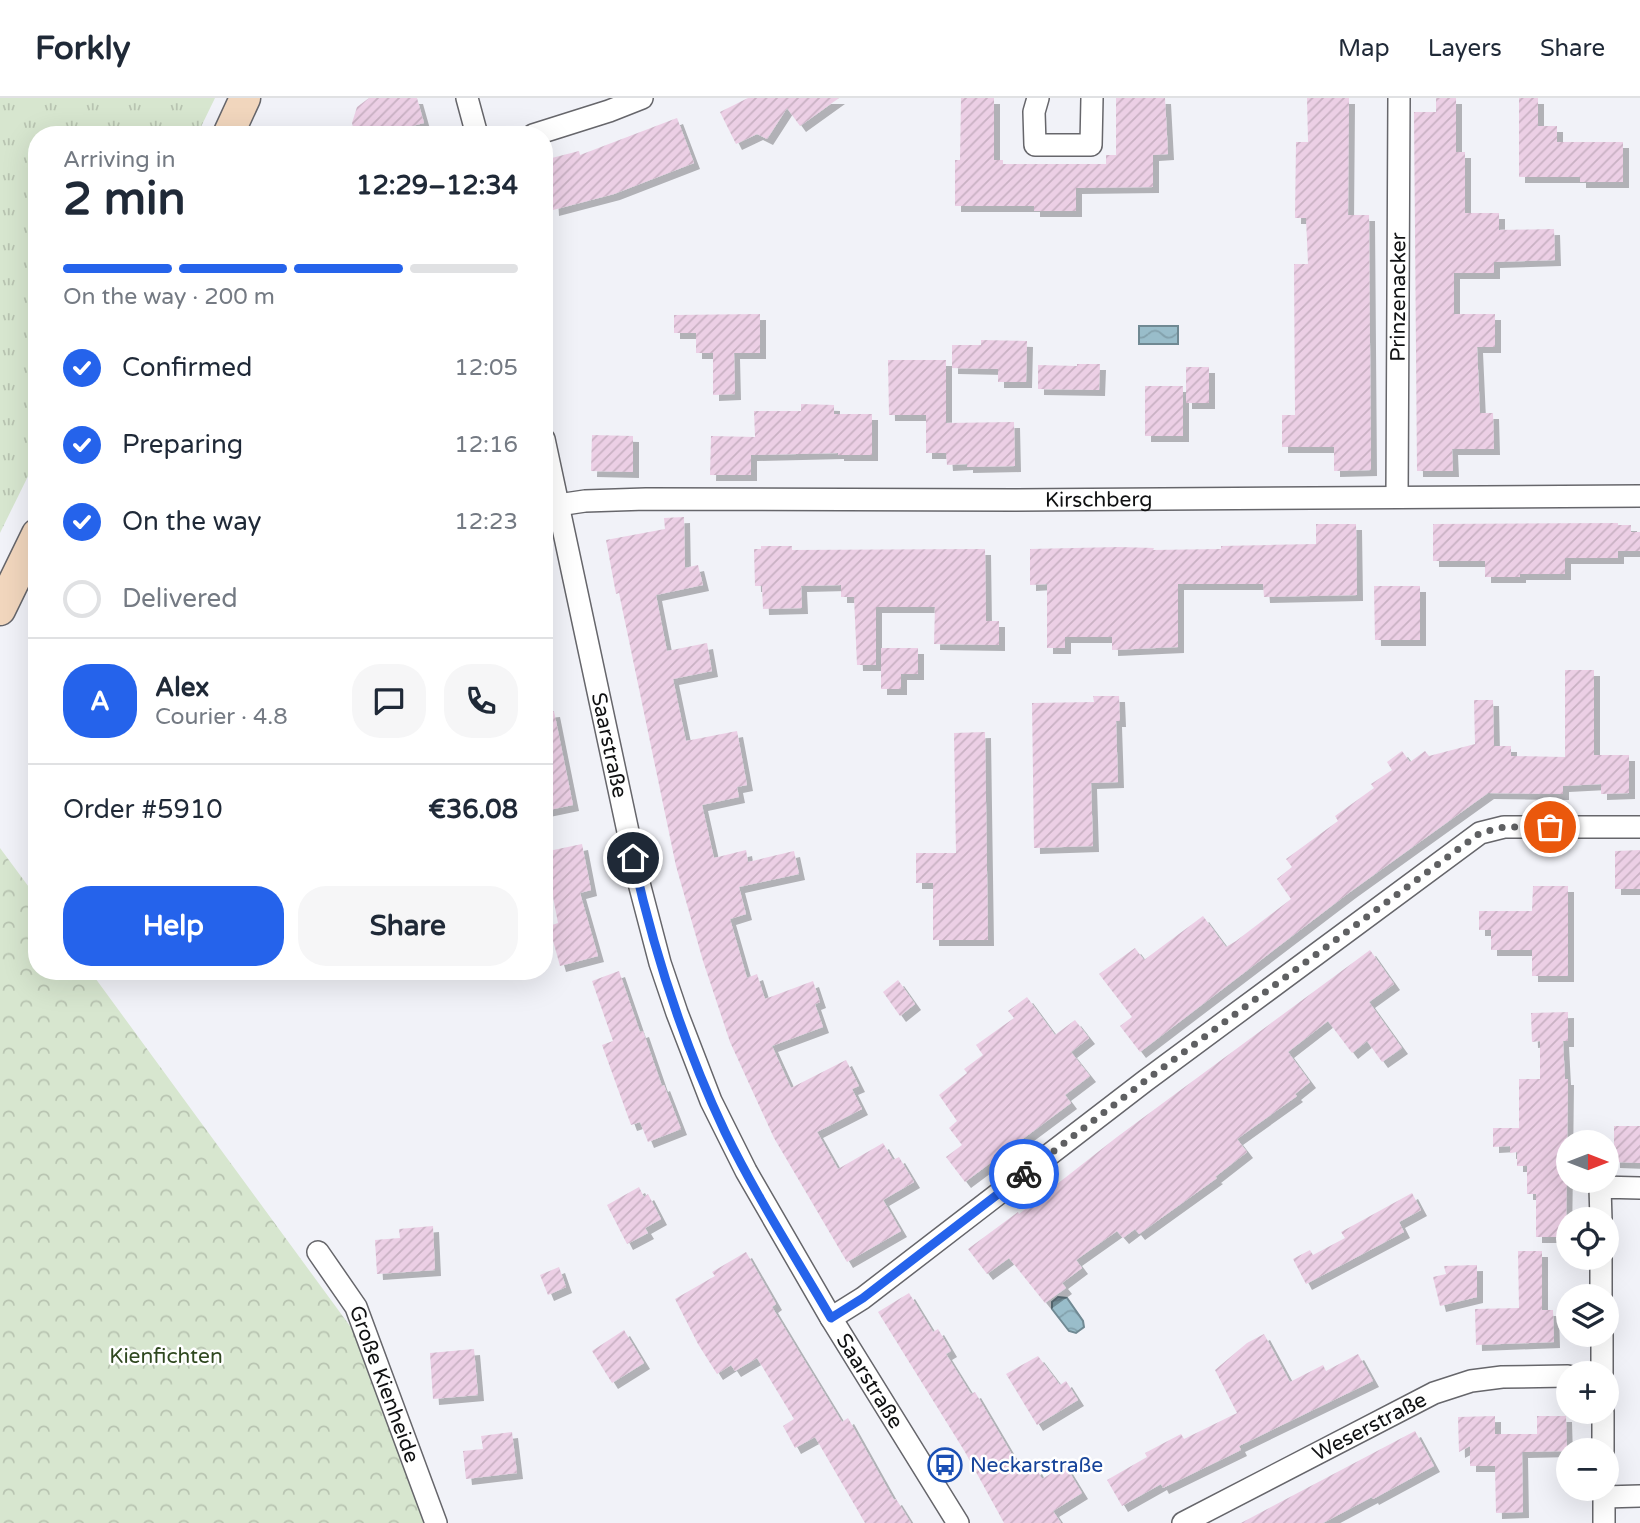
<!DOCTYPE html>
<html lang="en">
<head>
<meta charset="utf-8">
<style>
	:root { --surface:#fff; --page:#f6f6f7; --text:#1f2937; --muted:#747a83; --line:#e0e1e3; --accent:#2563eb }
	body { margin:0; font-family:"Varela Round",sans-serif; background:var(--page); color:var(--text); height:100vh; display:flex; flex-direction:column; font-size:26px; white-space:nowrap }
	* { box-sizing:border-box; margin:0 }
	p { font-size:23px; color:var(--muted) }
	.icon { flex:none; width:38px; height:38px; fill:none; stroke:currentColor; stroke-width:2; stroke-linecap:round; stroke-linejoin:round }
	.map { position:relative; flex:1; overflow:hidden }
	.details { position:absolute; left:28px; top:28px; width:525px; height:854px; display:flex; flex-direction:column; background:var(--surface); border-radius:28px; box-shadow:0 7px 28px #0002 }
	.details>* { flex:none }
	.needle { width:46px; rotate:90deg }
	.fabs { position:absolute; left:1556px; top:1032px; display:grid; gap:14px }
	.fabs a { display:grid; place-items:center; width:63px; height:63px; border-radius:50%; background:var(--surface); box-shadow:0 7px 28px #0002; font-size:35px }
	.pin { position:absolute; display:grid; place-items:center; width:60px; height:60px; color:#fff; margin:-30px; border:4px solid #fff; border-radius:50%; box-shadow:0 2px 7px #0007 }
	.courier { position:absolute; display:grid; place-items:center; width:70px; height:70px; margin:-35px; border:5px solid #2563eb; border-radius:50%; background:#fff; color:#222; box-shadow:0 2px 9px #0007 }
	.summary em { font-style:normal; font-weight:800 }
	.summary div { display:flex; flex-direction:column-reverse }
	.summary { display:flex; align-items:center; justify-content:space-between; height:119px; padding:0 35px }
	h1 { font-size:46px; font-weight:800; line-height:52px }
	.bar { display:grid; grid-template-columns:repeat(4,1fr); gap:10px 7px; align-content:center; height:84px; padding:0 35px }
	.bar i { height:9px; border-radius:5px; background:var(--line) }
	.bar .active { background:var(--accent) }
	.bar p { grid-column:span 4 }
	.line { display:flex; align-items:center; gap:18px; padding:0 35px; border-top:2px solid var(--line) }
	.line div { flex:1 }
	.round { display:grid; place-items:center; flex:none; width:74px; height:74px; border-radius:28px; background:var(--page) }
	ol { padding:0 35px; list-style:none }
	li { display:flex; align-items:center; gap:21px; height:77px }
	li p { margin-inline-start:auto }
	li .icon { padding:7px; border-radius:50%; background:var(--accent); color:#fff; stroke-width:4 }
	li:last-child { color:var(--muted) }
	li i { width:38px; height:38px; border:4px solid var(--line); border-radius:50% }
	.primary-button { display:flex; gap:14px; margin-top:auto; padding:14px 35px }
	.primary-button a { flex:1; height:80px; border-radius:28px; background:var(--accent); color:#fff; font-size:28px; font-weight:800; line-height:80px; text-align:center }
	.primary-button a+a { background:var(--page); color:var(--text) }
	header { display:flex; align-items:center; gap:42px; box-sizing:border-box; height:98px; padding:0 35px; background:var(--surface); border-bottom:2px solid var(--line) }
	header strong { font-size:33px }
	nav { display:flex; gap:38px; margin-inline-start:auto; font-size:24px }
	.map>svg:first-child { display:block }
	.grass { fill:url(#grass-tufts) }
	.forest { fill:url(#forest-crowns) }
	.water { fill:url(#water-waves); stroke:#708993; stroke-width:2 }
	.building { fill:url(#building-hatch); filter:url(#shadow) }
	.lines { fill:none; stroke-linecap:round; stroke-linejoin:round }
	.street-casing { stroke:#66666b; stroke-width:24 }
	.secondary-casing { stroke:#66666b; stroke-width:33 }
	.street { stroke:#fff; stroke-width:21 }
	.secondary { stroke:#f1d6bd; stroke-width:30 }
	.done { stroke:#5f6062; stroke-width:7; stroke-dasharray:0 12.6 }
	.route { stroke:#2563eb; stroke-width:9 }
	.labels { text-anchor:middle; stroke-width:5; stroke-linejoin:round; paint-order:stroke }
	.street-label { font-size:21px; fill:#101112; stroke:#fff }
	.park-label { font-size:21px; fill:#2f481f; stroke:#fff }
	.transit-label { font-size:21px; fill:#164399; stroke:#fff; text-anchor:start }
</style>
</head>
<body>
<header>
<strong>Forkly</strong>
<nav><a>Map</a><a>Layers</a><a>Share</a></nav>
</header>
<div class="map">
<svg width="1640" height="1425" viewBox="0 0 1640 1425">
	<defs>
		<pattern id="grass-tufts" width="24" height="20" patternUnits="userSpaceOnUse" patternTransform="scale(1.75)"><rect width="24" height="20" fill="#d7e6cf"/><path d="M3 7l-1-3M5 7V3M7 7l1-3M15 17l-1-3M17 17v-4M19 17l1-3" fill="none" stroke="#b8c4b1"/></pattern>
		<pattern id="forest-crowns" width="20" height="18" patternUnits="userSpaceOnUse" patternTransform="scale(1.75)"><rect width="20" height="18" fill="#d7e6cf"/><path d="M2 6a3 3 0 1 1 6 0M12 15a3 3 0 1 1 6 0" fill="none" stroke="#b8c4b1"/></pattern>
		<pattern id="water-waves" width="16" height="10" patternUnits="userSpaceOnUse" patternTransform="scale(1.75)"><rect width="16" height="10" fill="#99bdca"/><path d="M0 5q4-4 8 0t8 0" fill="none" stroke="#83a1ac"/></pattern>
		<pattern id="building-hatch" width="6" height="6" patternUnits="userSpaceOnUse" patternTransform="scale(1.75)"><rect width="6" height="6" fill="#eccfe5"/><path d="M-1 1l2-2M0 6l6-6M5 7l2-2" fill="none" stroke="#c9b1c3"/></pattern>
		<filter id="shadow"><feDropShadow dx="6" dy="6" stdDeviation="0" flood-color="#0004"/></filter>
	</defs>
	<rect width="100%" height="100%" fill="#f1f2f8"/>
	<!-- grass -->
	<path class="grass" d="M 0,0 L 215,0 L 197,37 L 37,37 L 37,360 L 0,435 Z"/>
	<!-- forest -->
	<path class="forest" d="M 0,750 L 37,800 L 37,873 L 90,873 L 358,1239 L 428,1425 L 0,1425 Z"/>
	<!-- water -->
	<g class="water">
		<rect x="1139" y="228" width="39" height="18"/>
		<path d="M 1058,1199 L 1067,1200 L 1083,1223 L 1084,1229 L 1076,1235 L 1069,1233 L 1052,1211 L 1052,1204 Z"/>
	</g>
	<!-- building -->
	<g class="building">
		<path d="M 369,0 L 417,0 L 424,25 L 377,37 L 355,37 L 352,25 L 357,9 Z"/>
		<path d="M 748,0 L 839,0 L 800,28 L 787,10 L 767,41 L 757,36 L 736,46 L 720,14 Z"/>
		<path d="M 961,0 L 994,0 L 994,62 L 1003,62 L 1003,66 L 1106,66 L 1106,57 L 1116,57 L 1116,0 L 1165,0 L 1168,56 L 1153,57 L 1153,89 L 1076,90 L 1076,113 L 1034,113 L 1034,108 L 955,108 L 955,62 L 960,62 Z"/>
		<path d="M 1307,0 L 1349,0 L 1348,117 L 1369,117 L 1371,372 L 1334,373 L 1334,349 L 1282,349 L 1282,317 L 1295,317 L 1294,166 L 1308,166 L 1306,120 L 1295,120 L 1296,44 L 1308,44 Z"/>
		<path d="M 1436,0 L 1456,0 L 1456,54 L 1465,54 L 1465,115 L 1499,115 L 1499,132 L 1554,131 L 1555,162 L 1494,164 L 1494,175 L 1454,175 L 1454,216 L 1495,216 L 1495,249 L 1477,249 L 1480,315 L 1493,315 L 1494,351 L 1452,351 L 1453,373 L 1417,373 L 1414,14 L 1436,14 Z"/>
		<path d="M 1519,0 L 1538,0 L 1538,28 L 1557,28 L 1557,44 L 1623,44 L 1623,84 L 1580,84 L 1580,79 L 1519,79 Z"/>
		<path d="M 677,20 L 694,65 L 614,96 L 553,112 L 552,95 L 544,97 L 544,62 L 579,53 L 580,57 Z"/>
		<path d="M 760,216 L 760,255 L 734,255 L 735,296 L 713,297 L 713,255 L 696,255 L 696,235 L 674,235 L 674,217 Z"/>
		<path d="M 981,242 L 1027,243 L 1026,284 L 998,284 L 998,271 L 952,270 L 952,247 L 981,247 Z"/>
		<path d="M 888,262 L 946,262 L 946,325 L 1014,324 L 1015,368 L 967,369 L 967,366 L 947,367 L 946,355 L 926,355 L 926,317 L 889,317 Z"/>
		<path d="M 1077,266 L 1100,266 L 1099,292 L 1038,291 L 1038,267 L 1077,268 Z"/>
		<rect x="1186" y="269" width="23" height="36"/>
		<rect x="1145" y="288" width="38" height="50"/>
		<path d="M 801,306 L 834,307 L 834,316 L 872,316 L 872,357 L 838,357 L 838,355 L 751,357 L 751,377 L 710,377 L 711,338 L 755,339 L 754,313 L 801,313 Z"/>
		<path d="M 592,337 L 633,338 L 633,374 L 591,373 Z"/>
		<path d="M 684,419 L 685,470 L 698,467 L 703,487 L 656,497 L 667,553 L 707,545 L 712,573 L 673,581 L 686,643 L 737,633 L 747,687 L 737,689 L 739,699 L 702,707 L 714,760 L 746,752 L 748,764 L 794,753 L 799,776 L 739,789 L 746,816 L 730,821 L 747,880 L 757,876 L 765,901 L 813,883 L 820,904 L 815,906 L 823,929 L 772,948 L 791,990 L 846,962 L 859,988 L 852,991 L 862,1011 L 817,1034 L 838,1071 L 883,1045 L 893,1062 L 899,1059 L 914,1084 L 883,1102 L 901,1133 L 847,1164 L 774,1040 L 730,944 L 703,863 L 676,768 L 619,495 L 616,496 L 606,442 L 665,431 L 664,420 Z"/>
		<path d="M 1618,425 L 1618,427 L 1631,427 L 1631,434 L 1640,434 L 1640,453 L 1618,453 L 1618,460 L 1565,460 L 1565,476 L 1520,476 L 1520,479 L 1485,479 L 1485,463 L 1433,463 L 1433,426 Z"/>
		<path d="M 1316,426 L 1356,426 L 1357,497 L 1264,499 L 1263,486 L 1178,486 L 1178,549 L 1112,552 L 1112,539 L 1065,539 L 1065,550 L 1047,550 L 1047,486 L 1030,487 L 1030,451 L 1119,449 L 1154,450 L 1153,452 L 1221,451 L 1221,448 L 1316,446 Z"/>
		<path d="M 761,448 L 792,448 L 792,452 L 985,451 L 986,523 L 999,523 L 999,547 L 934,546 L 935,509 L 876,509 L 876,567 L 857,567 L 854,499 L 841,499 L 841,487 L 801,488 L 802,510 L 763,511 L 762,488 L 755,488 L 754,451 L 761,451 Z"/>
		<path d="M 1374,488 L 1420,488 L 1420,542 L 1375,542 Z"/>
		<path d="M 881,550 L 918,550 L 918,576 L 901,576 L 901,591 L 881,591 Z"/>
		<path d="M 1565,572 L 1594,572 L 1594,657 L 1629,657 L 1629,695 L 1601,696 L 1601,686 L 1563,688 L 1563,696 L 1488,695 L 1350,794 L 1140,954 L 1120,928 L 1132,919 L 1099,876 L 1135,850 L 1144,862 L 1203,818 L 1226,849 L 1236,843 L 1291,801 L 1277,781 L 1292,769 L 1286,761 L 1338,723 L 1335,718 L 1374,690 L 1371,686 L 1392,672 L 1387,664 L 1402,653 L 1410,664 L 1425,653 L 1429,658 L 1475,646 L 1474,602 L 1493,602 L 1494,648 L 1511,648 L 1511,658 L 1565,659 Z"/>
		<path d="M 1093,598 L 1119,598 L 1120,623 L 1116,623 L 1118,684 L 1091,685 L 1093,748 L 1034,750 L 1032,605 L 1094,604 Z"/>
		<path d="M 554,613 L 573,707 L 544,713 L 544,614 Z"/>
		<path d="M 985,634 L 988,842 L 933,842 L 933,785 L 916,785 L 916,755 L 956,755 L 954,635 Z"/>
		<path d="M 582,746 L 591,792 L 580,795 L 598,858 L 560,868 L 549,828 L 558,825 L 549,778 L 544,779 L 544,754 Z"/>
		<path d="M 1640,752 L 1640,791 L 1615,791 L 1615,753 Z"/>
		<path d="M 1533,788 L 1568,788 L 1568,878 L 1532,878 L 1532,852 L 1491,852 L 1491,832 L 1479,832 L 1479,813 L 1532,813 Z"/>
		<path d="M 1370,852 L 1394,886 L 1369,904 L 1402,950 L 1382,964 L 1367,943 L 1352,955 L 1328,923 L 1288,954 L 1310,984 L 1295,996 L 1297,998 L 1237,1041 L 1247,1054 L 1215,1079 L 1217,1080 L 1139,1136 L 1135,1131 L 1123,1140 L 1117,1133 L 1076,1162 L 1082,1170 L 1062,1185 L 1066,1190 L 1045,1205 L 1009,1160 L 987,1176 L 968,1151 L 1018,1114 L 1019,1116 L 1117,1039 Z"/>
		<path d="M 619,873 L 640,934 L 643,933 L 662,988 L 664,987 L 681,1031 L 648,1044 L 640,1024 L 631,1027 L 602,947 L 613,943 L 592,883 Z"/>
		<path d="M 898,882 L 915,906 L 900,918 L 883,894 Z"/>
		<path d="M 1027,899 L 1055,937 L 1075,922 L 1089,940 L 1071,954 L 1090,978 L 1065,997 L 1071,1005 L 965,1084 L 946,1059 L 962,1047 L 949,1030 L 957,1023 L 939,997 L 967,975 L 964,971 L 983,957 L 976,947 L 1014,920 L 1008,913 Z"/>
		<path d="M 1568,914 L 1568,943 L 1563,943 L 1565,981 L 1568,981 L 1566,1139 L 1536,1139 L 1536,1096 L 1527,1096 L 1527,1068 L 1517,1068 L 1517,1054 L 1510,1055 L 1510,1048 L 1493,1049 L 1493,1030 L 1519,1030 L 1519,981 L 1540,981 L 1540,943 L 1532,944 L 1531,915 Z"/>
		<path d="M 1614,1028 L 1640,1028 L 1640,1065 L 1614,1064 Z"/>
		<path d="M 639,1089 L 644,1099 L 648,1096 L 661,1121 L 645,1130 L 648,1135 L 627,1146 L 607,1107 Z"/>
		<path d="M 1412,1095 L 1421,1112 L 1399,1124 L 1404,1134 L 1306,1186 L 1293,1161 L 1310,1152 L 1313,1157 L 1345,1140 L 1341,1134 Z"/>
		<path d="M 433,1128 L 435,1172 L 377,1176 L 375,1142 L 400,1140 L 399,1131 Z"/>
		<path d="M 1518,1153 L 1542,1153 L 1542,1212 L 1553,1212 L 1554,1244 L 1476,1247 L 1475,1211 L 1519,1210 Z"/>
		<path d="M 746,1154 L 776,1206 L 772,1209 L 801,1257 L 842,1324 L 848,1320 L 894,1402 L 896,1401 L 911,1425 L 865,1425 L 815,1339 L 795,1350 L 783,1328 L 794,1321 L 757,1260 L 735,1273 L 731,1267 L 717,1276 L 698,1246 L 675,1201 L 715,1178 L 712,1174 Z"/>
		<path d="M 1477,1167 L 1477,1199 L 1440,1208 L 1433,1179 L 1446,1176 L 1444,1168 Z"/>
		<path d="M 559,1169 L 566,1189 L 548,1197 L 540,1177 Z"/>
		<path d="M 909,1195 L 933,1234 L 938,1231 L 951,1253 L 946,1256 L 971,1296 L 975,1294 L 1024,1377 L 1036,1370 L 1042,1381 L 1065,1367 L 1082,1395 L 1053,1413 L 1061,1425 L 1004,1425 L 965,1354 L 878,1214 Z"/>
		<path d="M 624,1232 L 644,1265 L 612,1285 L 592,1253 Z"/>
		<path d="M 1264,1236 L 1290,1284 L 1323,1267 L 1326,1273 L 1358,1256 L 1373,1283 L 1239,1348 L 1241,1352 L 1163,1390 L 1161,1386 L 1122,1408 L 1107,1382 L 1147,1359 L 1145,1355 L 1181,1336 L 1184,1341 L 1237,1315 L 1215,1272 L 1247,1245 Z"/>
		<path d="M 474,1251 L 478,1297 L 433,1301 L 430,1255 Z"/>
		<path d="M 1038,1258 L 1060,1287 L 1066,1283 L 1078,1302 L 1037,1327 L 1006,1276 Z"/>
		<path d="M 1495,1318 L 1495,1336 L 1537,1336 L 1537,1318 L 1566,1318 L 1567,1353 L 1522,1354 L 1523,1414 L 1496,1415 L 1495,1368 L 1470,1368 L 1470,1348 L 1459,1354 L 1458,1319 Z"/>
		<path d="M 1415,1333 L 1434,1368 L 1373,1401 L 1372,1399 L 1323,1425 L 1241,1425 Z"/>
		<path d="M 512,1334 L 517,1375 L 466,1381 L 463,1353 L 483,1351 L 481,1338 Z"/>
	</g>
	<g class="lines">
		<defs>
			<g id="street">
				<path d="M 467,0 L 477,37"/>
				<path d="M 1038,0 L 1034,14 L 1035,47 L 1091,47 L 1092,0"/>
				<path d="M 533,37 L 609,13 L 642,0"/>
				<path id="s1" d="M 544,341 L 639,785 L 660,865 L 677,915 L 711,1003 L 746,1073 L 831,1220 L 958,1425"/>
				<path id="s2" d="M 1397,399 L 1399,0"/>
				<path id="s3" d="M 558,407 L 585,403 L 646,401 L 1015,402 L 1640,398"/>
				<path d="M 1601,1122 L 1600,1089 L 1640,1090"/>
				<path id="s4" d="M 318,1154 L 356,1209 L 436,1425"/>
				<path d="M 1601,1160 L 1601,1199"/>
				<path d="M 831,1220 L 863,1200 L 1145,983 L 1480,735 L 1504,729 L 1640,729"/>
				<path d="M 1602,1237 L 1602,1276"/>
				<path d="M 1603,1314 L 1603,1353"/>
				<path d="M 1604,1391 L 1604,1425"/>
				<path d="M 1604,1399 L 1640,1398"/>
				<path id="s5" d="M 1183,1425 L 1434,1295 L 1471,1283 L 1502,1279 L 1568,1278"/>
			</g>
			<g id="secondary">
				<path d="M 228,37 L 245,0"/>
				<path d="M 0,512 L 37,436"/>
			</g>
		</defs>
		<!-- street casing -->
		<use href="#street" class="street-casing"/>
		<!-- secondary casing -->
		<use href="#secondary" class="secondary-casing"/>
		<!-- street -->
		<use href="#street" class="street"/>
		<!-- secondary -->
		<use href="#secondary" class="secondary"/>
	</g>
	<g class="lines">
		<!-- done -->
		<path class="done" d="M 1024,1076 L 1145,983 L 1480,735 L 1504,729 L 1550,729"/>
		<!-- route -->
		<path class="route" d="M 633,760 C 654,854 684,947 725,1034 C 756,1098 795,1158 831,1220 L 863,1200 L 1024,1076"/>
	</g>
	<!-- icons -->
	<defs>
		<symbol id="bus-ring" viewBox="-11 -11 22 22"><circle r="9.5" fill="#fff" stroke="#1a4fb4" stroke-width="1.5"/><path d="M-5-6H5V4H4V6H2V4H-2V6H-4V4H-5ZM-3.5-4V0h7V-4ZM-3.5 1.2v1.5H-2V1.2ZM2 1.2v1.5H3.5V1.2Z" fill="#1a4fb4"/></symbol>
	</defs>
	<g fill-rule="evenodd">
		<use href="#bus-ring" x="926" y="1348" width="38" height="38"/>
	</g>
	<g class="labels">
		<!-- street labels -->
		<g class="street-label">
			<text dy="7" stroke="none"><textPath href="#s2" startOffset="200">Prinzenacker</textPath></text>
			<text dy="7" stroke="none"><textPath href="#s3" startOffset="541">Kirschberg</textPath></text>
			<text dy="7" stroke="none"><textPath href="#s1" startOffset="313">Saarstraße</textPath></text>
			<text dy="7" stroke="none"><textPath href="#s1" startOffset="1006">Saarstraße</textPath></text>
			<text dy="7" stroke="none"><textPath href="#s4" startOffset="149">Große Kienheide</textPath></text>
			<text dy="7" stroke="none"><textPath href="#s5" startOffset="210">Weserstraße</textPath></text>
		</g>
		<!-- park labels -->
		<g class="park-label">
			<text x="166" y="1265">Kienfichten</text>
		</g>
		<!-- transit labels -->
		<g class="transit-label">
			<text x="970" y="1374">Neckarstraße</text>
		</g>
	</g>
</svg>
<div class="fabs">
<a><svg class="needle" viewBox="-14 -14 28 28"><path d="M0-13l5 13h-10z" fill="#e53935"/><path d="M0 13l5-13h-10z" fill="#747a83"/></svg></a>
<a><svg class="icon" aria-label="locate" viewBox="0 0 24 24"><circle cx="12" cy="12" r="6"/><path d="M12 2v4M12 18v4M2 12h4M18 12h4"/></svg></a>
<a><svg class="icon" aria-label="layers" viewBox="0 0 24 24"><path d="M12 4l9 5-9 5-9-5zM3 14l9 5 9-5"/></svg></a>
<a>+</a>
<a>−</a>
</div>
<div class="pin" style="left:1550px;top:729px;background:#ea580c"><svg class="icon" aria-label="bag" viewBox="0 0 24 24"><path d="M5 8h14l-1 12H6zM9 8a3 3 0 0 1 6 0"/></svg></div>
<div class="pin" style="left:633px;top:760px;background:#1f2937"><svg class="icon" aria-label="home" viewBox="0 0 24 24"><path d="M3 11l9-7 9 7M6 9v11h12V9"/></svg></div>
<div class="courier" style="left:1024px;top:1076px"><svg class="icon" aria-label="bike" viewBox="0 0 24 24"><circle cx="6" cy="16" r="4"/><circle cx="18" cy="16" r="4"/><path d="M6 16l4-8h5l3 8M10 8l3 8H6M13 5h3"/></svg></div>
<section class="details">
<div class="summary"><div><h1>2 min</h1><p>Arriving in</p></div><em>12:29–12:34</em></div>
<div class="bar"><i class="active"></i><i class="active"></i><i class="active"></i><i></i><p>On the way · 200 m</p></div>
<ol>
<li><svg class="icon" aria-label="check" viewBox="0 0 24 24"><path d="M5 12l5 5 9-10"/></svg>Confirmed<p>12:05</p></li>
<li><svg class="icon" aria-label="check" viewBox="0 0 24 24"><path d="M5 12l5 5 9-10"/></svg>Preparing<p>12:16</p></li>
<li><svg class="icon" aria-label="check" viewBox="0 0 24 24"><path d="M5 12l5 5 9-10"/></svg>On the way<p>12:23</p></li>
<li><i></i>Delivered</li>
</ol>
<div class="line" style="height:126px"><b class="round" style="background:var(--accent);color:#fff">A</b><div><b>Alex</b><p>Courier · 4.8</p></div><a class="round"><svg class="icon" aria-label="chat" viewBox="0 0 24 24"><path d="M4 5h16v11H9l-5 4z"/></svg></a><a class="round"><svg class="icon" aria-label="phone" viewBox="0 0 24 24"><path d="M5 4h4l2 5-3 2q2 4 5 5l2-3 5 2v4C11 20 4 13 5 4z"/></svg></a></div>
<div class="line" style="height:91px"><div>Order #5910</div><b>€36.08</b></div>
<div class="primary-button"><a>Help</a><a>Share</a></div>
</section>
</div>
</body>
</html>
